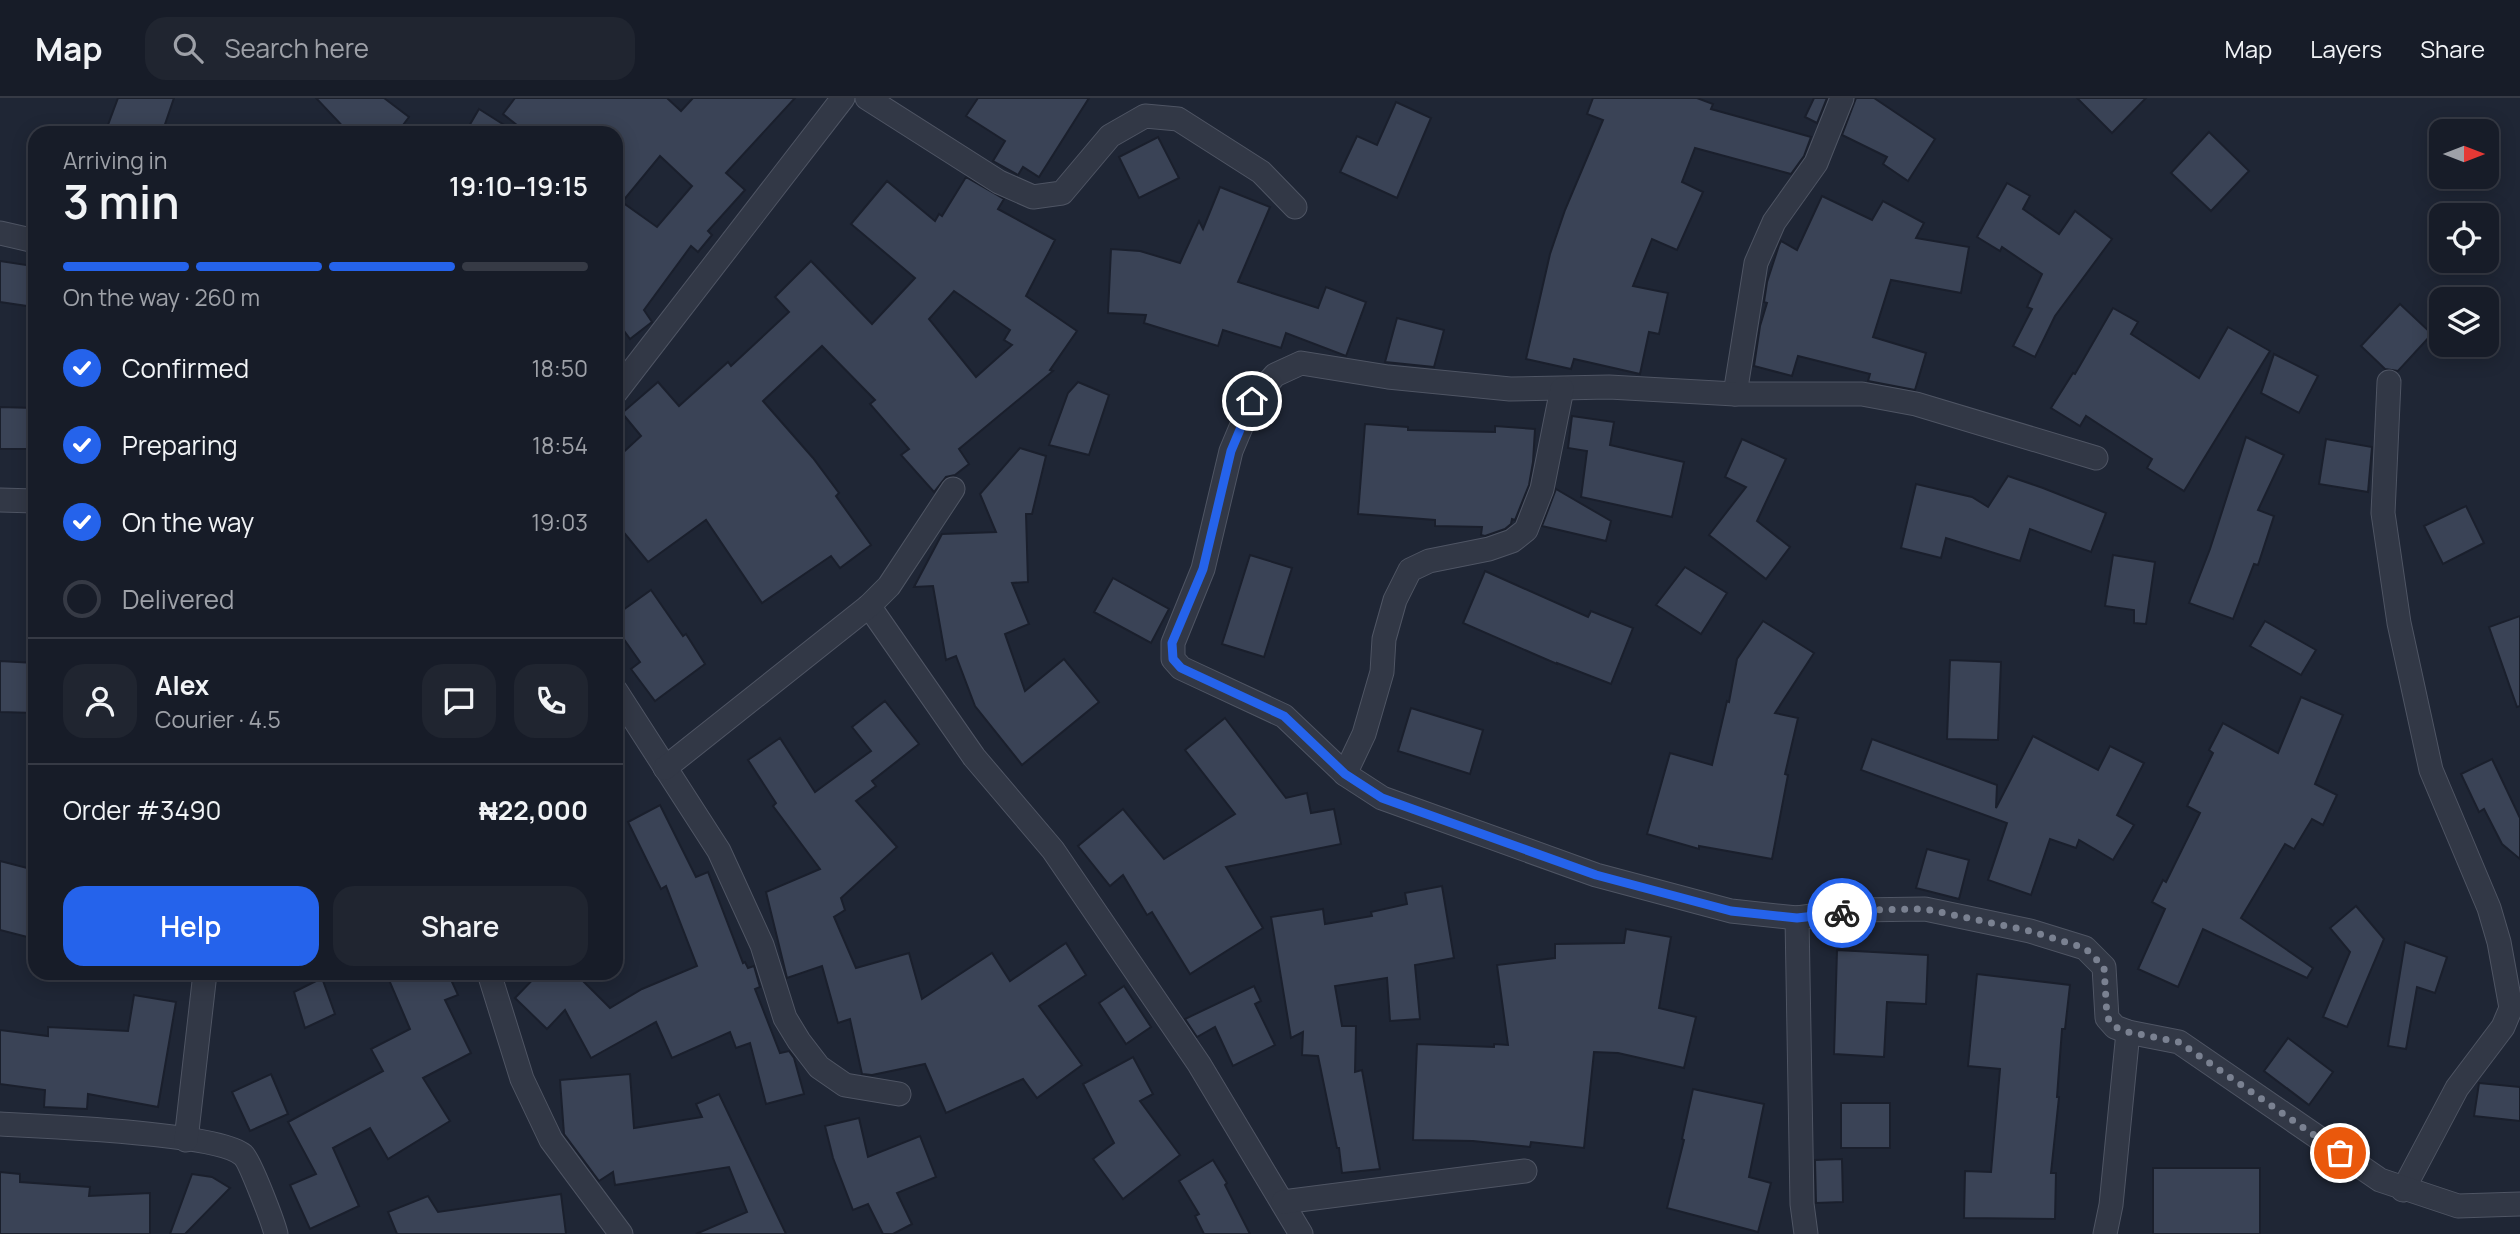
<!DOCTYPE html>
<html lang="en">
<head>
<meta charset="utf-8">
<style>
	:root { --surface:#171c28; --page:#202530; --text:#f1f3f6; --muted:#9ea1a8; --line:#363a45; --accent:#2563eb }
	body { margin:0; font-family:Manrope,sans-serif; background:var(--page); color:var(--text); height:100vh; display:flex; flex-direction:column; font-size:26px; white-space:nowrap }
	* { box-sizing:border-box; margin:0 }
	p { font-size:23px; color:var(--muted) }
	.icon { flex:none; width:38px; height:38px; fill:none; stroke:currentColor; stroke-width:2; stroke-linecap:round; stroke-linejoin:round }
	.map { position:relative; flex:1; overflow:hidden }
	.drawer { position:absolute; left:28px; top:28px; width:595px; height:854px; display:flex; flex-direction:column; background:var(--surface); border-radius:21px; box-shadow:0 4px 18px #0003,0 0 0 2px var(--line) }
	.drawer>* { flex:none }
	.needle { width:46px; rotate:90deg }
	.tools { position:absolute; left:2429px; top:21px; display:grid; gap:14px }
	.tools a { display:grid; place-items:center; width:70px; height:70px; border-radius:14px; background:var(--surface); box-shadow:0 4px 18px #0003,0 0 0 2px var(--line); font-size:35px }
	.pin { position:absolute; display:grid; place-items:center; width:60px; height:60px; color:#fff; margin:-30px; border:4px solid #fff; border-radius:50%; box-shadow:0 2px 7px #0007 }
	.courier { position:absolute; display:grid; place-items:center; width:70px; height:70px; margin:-35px; border:5px solid #2563eb; border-radius:50%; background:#fff; color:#222; box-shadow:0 2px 9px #0007 }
	.overview em { font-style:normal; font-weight:600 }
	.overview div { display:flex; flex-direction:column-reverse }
	.overview { display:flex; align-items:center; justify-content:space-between; height:119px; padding:0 35px }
	h1 { font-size:46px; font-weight:600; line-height:52px }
	.bar { display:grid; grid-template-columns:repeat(4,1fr); gap:10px 7px; align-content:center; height:84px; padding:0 35px }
	.bar i { height:9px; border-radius:5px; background:var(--line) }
	.bar .current { background:var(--accent) }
	.bar p { grid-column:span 4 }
	.line { display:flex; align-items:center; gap:18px; padding:0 35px; border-top:2px solid var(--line) }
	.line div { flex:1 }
	.round { display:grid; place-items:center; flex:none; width:74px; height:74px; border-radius:21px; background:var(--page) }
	ol { padding:0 35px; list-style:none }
	li { display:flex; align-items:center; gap:21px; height:77px }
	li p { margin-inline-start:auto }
	li .icon { padding:7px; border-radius:50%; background:var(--accent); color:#fff; stroke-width:4 }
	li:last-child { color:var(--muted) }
	li i { width:38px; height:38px; border:4px solid var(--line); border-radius:50% }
	.action { display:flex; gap:14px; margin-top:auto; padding:14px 35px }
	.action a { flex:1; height:80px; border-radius:21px; background:var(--accent); color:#fff; font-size:28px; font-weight:600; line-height:80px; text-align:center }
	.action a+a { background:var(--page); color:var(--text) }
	header { display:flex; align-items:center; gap:42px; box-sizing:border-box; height:98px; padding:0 35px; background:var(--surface); border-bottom:2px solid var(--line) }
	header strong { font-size:33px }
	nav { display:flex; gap:38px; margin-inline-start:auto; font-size:24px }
	.search { width:490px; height:63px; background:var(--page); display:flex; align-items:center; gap:18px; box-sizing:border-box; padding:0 24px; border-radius:21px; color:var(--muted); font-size:26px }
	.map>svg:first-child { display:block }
	.building { fill:#3a4356; stroke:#1a1f2c; stroke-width:2; fill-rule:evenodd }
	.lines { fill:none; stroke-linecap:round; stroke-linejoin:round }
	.minor-casing { stroke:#4f5564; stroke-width:25 }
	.minor { stroke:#323846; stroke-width:23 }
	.done { stroke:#7a8191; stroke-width:7; stroke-dasharray:0 12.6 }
	.route { stroke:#2563eb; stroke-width:9 }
</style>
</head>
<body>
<header>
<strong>Map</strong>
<div class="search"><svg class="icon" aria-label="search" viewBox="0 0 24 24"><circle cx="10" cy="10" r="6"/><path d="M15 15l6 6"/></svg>Search here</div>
<nav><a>Map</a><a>Layers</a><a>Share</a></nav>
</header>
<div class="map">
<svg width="2520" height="1136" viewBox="0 0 2520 1136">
	<rect width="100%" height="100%" fill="#1f2635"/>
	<!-- building -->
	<g class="building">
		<path d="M 118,0 L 174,0 L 162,35 L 105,35 Z"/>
		<path d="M 316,0 L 384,0 L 409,19 L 397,35 L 349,35 Z"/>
		<path d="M 515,0 L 667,0 L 681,13 L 693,0 L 795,0 L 726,75 L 745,92 L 708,133 L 712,137 L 698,154 L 691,148 L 644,212 L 652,224 L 630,241 L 616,222 L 616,35 L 527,35 L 503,16 ZM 660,58 L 692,88 L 657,129 L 622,104 Z"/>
		<path d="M 978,0 L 1089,0 L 1039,79 L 1023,69 L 1018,77 L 993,63 L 1005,43 L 966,18 Z"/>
		<path d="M 1593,0 L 1697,0 L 1713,6 L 1711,11 L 1811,39 L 1804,58 L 1791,76 L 1695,50 L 1682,84 L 1703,94 L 1677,152 L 1652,141 L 1633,188 L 1668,195 L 1659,236 L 1649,234 L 1640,276 L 1574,261 L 1571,271 L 1526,261 L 1550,156 L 1565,112 L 1603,22 L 1587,16 Z"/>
		<path d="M 1814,0 L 1827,0 L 1817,25 L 1805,19 Z"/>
		<path d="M 1856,0 L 1874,0 L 1935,41 L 1908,83 L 1883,66 L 1887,59 L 1842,37 Z"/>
		<path d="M 2077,0 L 2146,0 L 2112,35 Z"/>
		<path d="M 1396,4 L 1431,20 L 1397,100 L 1340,74 L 1357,38 L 1377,47 Z"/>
		<path d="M 479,11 L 517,35 L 465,35 Z"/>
		<path d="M 2209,34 L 2249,73 L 2211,113 L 2171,75 Z"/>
		<path d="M 1158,39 L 1179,80 L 1139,100 L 1119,59 Z"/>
		<path d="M 966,79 L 1004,101 L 998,111 L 1055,142 L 1026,198 L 1077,233 L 1050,272 L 1053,273 L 959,351 L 969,366 L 955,377 L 946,379 L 934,394 L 901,357 L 909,351 L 870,306 L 875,302 L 822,248 L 763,303 L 813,360 L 839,395 L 836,398 L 871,447 L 840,470 L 831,458 L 762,505 L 706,422 L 648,464 L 616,425 L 616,361 L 641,338 L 622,315 L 658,284 L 679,308 L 728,264 L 731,268 L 789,214 L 775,199 L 811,163 L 872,226 L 915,180 L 851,126 L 887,83 L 935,123 L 939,116 L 942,118 ZM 954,193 L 1010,232 L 1004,242 L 1012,247 L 976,279 L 929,221 Z"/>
		<path d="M 2007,85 L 2030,98 L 2023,111 L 2059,136 L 2075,113 L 2112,141 L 2055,218 L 2035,259 L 2013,248 L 2032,211 L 2027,209 L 2042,176 L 2002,149 L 2000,153 L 1977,139 Z"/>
		<path d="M 1220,89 L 1270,109 L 1238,184 L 1318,210 L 1326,189 L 1366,204 L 1346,258 L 1286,235 L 1281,250 L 1223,232 L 1218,248 L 1144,225 L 1146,217 L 1108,215 L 1111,151 L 1140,153 L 1180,165 L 1199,123 L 1203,131 Z"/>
		<path d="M 1822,98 L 1872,122 L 1883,103 L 1924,125 L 1916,140 L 1969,149 L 1961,195 L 1891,182 L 1873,239 L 1926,255 L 1915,292 L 1868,283 L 1870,276 L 1798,258 L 1792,278 L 1754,268 L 1760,228 L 1767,205 L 1764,204 L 1767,184 L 1779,147 L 1781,143 L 1797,152 Z"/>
		<path d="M 0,163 L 33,168 L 27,208 L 0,204 Z"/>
		<path d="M 2400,206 L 2432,236 L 2398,273 L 2385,271 L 2361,248 Z"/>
		<path d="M 2113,210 L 2138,224 L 2131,236 L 2199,280 L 2228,229 L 2270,253 L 2184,393 L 2147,370 L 2152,361 L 2086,318 L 2080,328 L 2051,310 L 2073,275 L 2075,276 Z"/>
		<path d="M 1397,220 L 1444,232 L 1434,269 L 1385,264 Z"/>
		<path d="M 2274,256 L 2318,278 L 2299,315 L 2261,295 Z"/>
		<path d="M 1078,284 L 1109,297 L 1089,357 L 1049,347 L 1068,295 Z"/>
		<path d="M 0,309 L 35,310 L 34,351 L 0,351 Z"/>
		<path d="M 1572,318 L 1614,324 L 1610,347 L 1684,364 L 1672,419 L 1581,399 L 1587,353 L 1568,350 Z"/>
		<path d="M 1365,326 L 1408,329 L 1408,332 L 1495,334 L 1495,328 L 1535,331 L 1533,364 L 1529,387 L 1515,422 L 1512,421 L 1511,426 L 1505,431 L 1485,438 L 1481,437 L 1482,429 L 1435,428 L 1435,422 L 1358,416 Z"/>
		<path d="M 2246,339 L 2284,357 L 2258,412 L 2274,418 L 2258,467 L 2254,466 L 2233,521 L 2189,505 L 2210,451 Z"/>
		<path d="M 1742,341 L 1786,361 L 1757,423 L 1790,449 L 1766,481 L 1709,437 L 1746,389 L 1725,379 Z"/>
		<path d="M 2326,341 L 2372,349 L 2368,394 L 2319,386 Z"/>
		<path d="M 1020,350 L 1046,358 L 1032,416 L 1026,416 L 1028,484 L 1012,485 L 1029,526 L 1005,536 L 1025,593 L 1064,561 L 1099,604 L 1022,667 L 975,608 L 956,558 L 946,562 L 933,488 L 914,489 L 942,436 L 996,434 L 980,396 Z"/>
		<path d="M 2008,378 L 2043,390 L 2106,415 L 2091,454 L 2030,431 L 2020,463 L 1946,440 L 1941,460 L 1901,450 L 1916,386 L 1972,399 L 1988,409 Z"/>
		<path d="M 1556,391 L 1611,423 L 1606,443 L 1542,428 Z"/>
		<path d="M 2466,408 L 2484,445 L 2443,466 L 2424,428 Z"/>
		<path d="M 1250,457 L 1292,470 L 1264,559 L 1222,546 Z"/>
		<path d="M 2113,457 L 2155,464 L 2146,526 L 2134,525 L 2134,512 L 2105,508 Z"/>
		<path d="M 1685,469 L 1727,495 L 1701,536 L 1656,507 Z"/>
		<path d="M 1485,473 L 1588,519 L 1591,513 L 1633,530 L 1611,586 L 1557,565 L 1557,566 L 1463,525 Z"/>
		<path d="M 1113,480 L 1169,511 L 1151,545 L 1094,514 Z"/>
		<path d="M 651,492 L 683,538 L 686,536 L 705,566 L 655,603 L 631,571 L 640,564 L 616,530 L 616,517 Z"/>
		<path d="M 2520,518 L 2520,608 L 2517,609 L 2489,529 Z"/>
		<path d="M 1763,523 L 1814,555 L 1775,615 L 1798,620 L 1785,676 L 1788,677 L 1772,761 L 1699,748 L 1699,751 L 1647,736 L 1670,655 L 1712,667 L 1727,603 L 1729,604 L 1737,561 Z"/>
		<path d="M 2265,523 L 2316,552 L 2301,577 L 2250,548 Z"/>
		<path d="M 1950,562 L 2001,564 L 1998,642 L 1947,641 Z"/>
		<path d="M 0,563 L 35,565 L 35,615 L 0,614 Z"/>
		<path d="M 2301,599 L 2343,617 L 2315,686 L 2337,697 L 2323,727 L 2312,721 L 2294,751 L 2285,746 L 2241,820 L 2313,870 L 2307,880 L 2203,831 L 2178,889 L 2138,871 L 2165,811 L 2152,804 L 2163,782 L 2166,784 L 2200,715 L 2187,708 L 2213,655 L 2209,652 L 2223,625 L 2278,655 Z"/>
		<path d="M 885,603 L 919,646 L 872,683 L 876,688 L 856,703 L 897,749 L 841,800 L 845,812 L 834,819 L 856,870 L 909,855 L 922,901 L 992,855 L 1010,883 L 1066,845 L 1086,877 L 1039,908 L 1082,967 L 1037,1000 L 1023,981 L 946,1015 L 925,966 L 872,977 L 862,976 L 850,921 L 838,925 L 822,868 L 787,880 L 766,794 L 820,771 L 773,708 L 776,705 L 748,662 L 780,640 L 815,694 L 871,653 L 852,629 Z"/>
		<path d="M 1411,610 L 1483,632 L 1470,676 L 1398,653 Z"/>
		<path d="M 1225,620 L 1286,700 L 1307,695 L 1311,715 L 1334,711 L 1341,746 L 1226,769 L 1263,830 L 1190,876 L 1152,814 L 1147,817 L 1123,777 L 1110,788 L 1078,748 L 1123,711 L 1164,761 L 1235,716 L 1185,652 Z"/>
		<path d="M 2033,638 L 2098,672 L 2110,648 L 2144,665 L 2117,717 L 2134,727 L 2113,762 L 2079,742 L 2076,750 L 2050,741 L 2031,797 L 1988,782 L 2007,725 L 1861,672 L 1872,641 L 1997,687 L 1996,710 Z"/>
		<path d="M 2492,661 L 2520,720 L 2520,761 L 2502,746 L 2484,711 L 2479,714 L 2461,676 Z"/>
		<path d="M 660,707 L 696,779 L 708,774 L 743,865 L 745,864 L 748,870 L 754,868 L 760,889 L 755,891 L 780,955 L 789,953 L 794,960 L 804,996 L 766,1006 L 750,945 L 736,950 L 730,934 L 672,960 L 656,924 L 591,960 L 565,912 L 547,931 L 515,900 L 539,875 L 575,875 L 610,910 L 642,891 L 697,868 L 666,788 L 661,791 L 628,724 Z"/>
		<path d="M 1927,751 L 1969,762 L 1959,801 L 1916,790 Z"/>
		<path d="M 0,763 L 35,772 L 35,841 L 0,832 Z"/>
		<path d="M 1442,788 L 1454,860 L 1415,867 L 1420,921 L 1390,923 L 1387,880 L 1335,888 L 1342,928 L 1356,928 L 1355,974 L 1362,972 L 1380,1071 L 1342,1075 L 1339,1050 L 1337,1050 L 1318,958 L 1302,957 L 1303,934 L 1291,940 L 1271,819 L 1323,811 L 1325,826 L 1372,818 L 1371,814 L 1407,806 L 1405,795 Z"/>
		<path d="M 2356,808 L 2384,841 L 2347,929 L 2323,919 L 2350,854 L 2330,830 Z"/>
		<path d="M 1626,831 L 1671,839 L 1659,910 L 1696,919 L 1684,970 L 1618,955 L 1594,954 L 1584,1050 L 1531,1044 L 1530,1049 L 1473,1043 L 1413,1042 L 1417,946 L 1494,949 L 1494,946 L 1508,947 L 1497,867 L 1555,860 L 1555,846 L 1624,845 Z"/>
		<path d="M 2405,844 L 2447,859 L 2435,895 L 2417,889 L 2406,951 L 2388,948 Z"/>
		<path d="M 1837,852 L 1928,857 L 1926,906 L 1887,904 L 1884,959 L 1834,956 Z"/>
		<path d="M 386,875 L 448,875 L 458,897 L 445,902 L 471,955 L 423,980 L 450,1023 L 388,1061 L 370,1030 L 333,1050 L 359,1108 L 310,1131 L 290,1087 L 316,1076 L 288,1024 L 383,973 L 371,951 L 410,931 Z"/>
		<path d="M 1977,876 L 2070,887 L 2065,931 L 2062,931 L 2057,999 L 2059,999 L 2051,1075 L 2056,1075 L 2055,1121 L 1964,1120 L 1965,1073 L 1991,1074 L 2000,971 L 1968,968 Z"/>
		<path d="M 322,880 L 335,916 L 305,930 L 294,894 Z"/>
		<path d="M 1124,888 L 1151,929 L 1126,946 L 1099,905 Z"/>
		<path d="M 1254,888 L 1261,903 L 1255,906 L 1275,947 L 1233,968 L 1215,929 L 1197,939 L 1185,921 Z"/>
		<path d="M 134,897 L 176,904 L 158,1009 L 88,996 L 87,1011 L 44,1009 L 45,992 L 0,986 L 0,932 L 48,938 L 48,929 L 128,933 Z"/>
		<path d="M 2288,940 L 2333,974 L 2309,1007 L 2264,973 Z"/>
		<path d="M 1133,959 L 1153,996 L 1140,1003 L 1180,1057 L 1123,1101 L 1093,1061 L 1114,1045 L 1083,986 Z"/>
		<path d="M 271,976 L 288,1016 L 250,1033 L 232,994 Z"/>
		<path d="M 630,976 L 634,1030 L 702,1019 L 696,1006 L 719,996 L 786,1136 L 696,1136 L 747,1114 L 729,1069 L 615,1087 L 613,1074 L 599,1083 L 564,1036 L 560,982 Z"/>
		<path d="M 2479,985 L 2520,989 L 2520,1023 L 2474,1018 Z"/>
		<path d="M 1693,991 L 1764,1006 L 1749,1079 L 1771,1085 L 1758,1134 L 1667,1110 L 1684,1042 L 1682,1041 Z"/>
		<rect x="1841" y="1005" width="49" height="45"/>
		<path d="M 859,1020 L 868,1059 L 920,1038 L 936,1079 L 897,1095 L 912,1126 L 893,1136 L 883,1136 L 868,1106 L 853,1112 L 833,1060 L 825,1028 Z"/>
		<path d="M 1842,1061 L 1843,1104 L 1816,1105 L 1815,1062 Z"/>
		<path d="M 1213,1062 L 1227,1085 L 1225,1087 L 1250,1136 L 1204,1136 L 1195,1118 L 1199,1116 L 1179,1083 Z"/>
		<rect x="2153" y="1070" width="107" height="66"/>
		<path d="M 0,1074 L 20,1076 L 20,1084 L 90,1089 L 89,1098 L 150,1095 L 150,1136 L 0,1136 Z"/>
		<path d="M 192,1076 L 212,1079 L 230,1090 L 185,1136 L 170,1136 Z"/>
		<path d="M 561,1096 L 566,1136 L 397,1136 L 388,1114 L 428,1098 L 438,1114 Z"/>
	</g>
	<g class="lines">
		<defs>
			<g id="minor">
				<path d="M 867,0 L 999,84 L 1033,99 L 1062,95 L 1110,38 L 1145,18 L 1178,21 L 1261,74 L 1295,109"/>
				<path d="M 0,135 L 35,143"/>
				<path d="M 2389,284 L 2383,415 L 2399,525 L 2431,672 L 2489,810 L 2499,844 L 2511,910 L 2503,929 L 2457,990 L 2403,1092"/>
				<path d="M 616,294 L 843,0"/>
				<path d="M 1735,296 L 1756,165 L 1774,124 L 1816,65 L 1842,0"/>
				<path d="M 2096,360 L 1916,306 L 1862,296 L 1735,296 L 1609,289 L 1510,291 L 1388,279 L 1301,265 L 1275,277 L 1252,303 L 1231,353 L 1203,471 L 1173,545 L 1173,561 L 1181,570 L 1284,618 L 1345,676 L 1382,700 L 1596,777 L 1731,813 L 1797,820 L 1857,812 L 1925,811 L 2030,833 L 2085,850 L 2104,869 L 2107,920 L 2115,929 L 2128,934 L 2179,944 L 2380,1082 L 2458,1108 L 2520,1106"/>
				<path d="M 0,402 L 35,403"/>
				<path d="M 869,508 L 974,659 L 1053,752 L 1199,966 L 1301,1136"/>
				<path d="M 616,593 L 719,753 L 762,847 L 785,920 L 799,943 L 819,969 L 845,987 L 899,996"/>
				<path d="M 665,670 L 869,508 L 889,488 L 953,391"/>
				<path d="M 1345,676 L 1364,636 L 1382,574 L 1384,541 L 1395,502 L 1410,472 L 1429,463 L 1489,451 L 1512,443 L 1526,432 L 1542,391 L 1562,291"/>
				<path d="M 1797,820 L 1802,1106 L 1806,1136"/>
				<path d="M 489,875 L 522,981 L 551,1042 L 621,1136"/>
				<path d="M 0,1026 C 41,1028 219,1035 243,1057 C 250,1063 273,1124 276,1136"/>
				<path d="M 186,1042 L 205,875"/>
				<path d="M 1283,1104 L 1525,1073"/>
				<path d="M 2105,1136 L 2111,1107 L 2128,934"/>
			</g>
		</defs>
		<!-- minor casing -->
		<use href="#minor" class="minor-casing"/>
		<!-- minor -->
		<use href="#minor" class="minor"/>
	</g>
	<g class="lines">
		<!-- done -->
		<path class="done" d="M 1842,815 L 1857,812 L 1925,811 L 2030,833 L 2085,850 L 2104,869 L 2107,919 L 2115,929 L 2128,934 L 2179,944 L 2340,1055"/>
		<!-- route -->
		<path class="route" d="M 1252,303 L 1231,353 L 1203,471 L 1172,545 L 1173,561 L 1181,570 L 1284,618 L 1345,676 L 1382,700 L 1596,777 L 1731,813 L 1797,820 L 1842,815"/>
	</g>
</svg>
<div class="tools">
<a><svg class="needle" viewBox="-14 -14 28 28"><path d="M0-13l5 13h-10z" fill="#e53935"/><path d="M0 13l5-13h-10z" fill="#9ea1a8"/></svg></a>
<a><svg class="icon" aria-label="locate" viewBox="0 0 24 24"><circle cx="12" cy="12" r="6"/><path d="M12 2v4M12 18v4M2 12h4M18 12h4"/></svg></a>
<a><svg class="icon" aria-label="layers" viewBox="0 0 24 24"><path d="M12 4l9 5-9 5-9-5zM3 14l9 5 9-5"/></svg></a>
</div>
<div class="pin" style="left:2340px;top:1055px;background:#ea580c"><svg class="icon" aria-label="bag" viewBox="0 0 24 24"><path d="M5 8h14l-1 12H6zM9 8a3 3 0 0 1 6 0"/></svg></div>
<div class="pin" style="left:1252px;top:303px;background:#1f2937"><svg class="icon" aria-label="home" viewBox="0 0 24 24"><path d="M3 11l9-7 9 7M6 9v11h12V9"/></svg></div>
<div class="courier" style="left:1842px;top:815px"><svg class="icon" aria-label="bike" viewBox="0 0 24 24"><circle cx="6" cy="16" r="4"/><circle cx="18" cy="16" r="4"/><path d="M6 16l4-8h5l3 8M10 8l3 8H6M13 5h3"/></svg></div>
<section class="drawer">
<div class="overview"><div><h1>3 min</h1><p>Arriving in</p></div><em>19:10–19:15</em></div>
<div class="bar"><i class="current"></i><i class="current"></i><i class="current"></i><i></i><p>On the way · 260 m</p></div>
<ol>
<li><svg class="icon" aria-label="check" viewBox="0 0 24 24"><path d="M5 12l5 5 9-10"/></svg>Confirmed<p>18:50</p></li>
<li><svg class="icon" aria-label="check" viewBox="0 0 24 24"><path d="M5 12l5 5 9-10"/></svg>Preparing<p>18:54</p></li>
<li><svg class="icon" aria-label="check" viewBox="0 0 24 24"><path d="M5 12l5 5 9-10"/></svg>On the way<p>19:03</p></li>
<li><i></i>Delivered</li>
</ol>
<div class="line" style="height:126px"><a class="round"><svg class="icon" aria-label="person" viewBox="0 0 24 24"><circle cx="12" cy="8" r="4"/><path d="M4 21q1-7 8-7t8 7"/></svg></a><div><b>Alex</b><p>Courier · 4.5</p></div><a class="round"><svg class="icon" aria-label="chat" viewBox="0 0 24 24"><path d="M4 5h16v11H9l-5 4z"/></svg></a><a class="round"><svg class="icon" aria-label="phone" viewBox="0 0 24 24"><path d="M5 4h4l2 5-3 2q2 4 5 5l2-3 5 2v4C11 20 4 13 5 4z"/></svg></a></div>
<div class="line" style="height:91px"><div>Order #3490</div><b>₦22,000</b></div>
<div class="action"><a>Help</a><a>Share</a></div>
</section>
</div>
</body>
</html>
